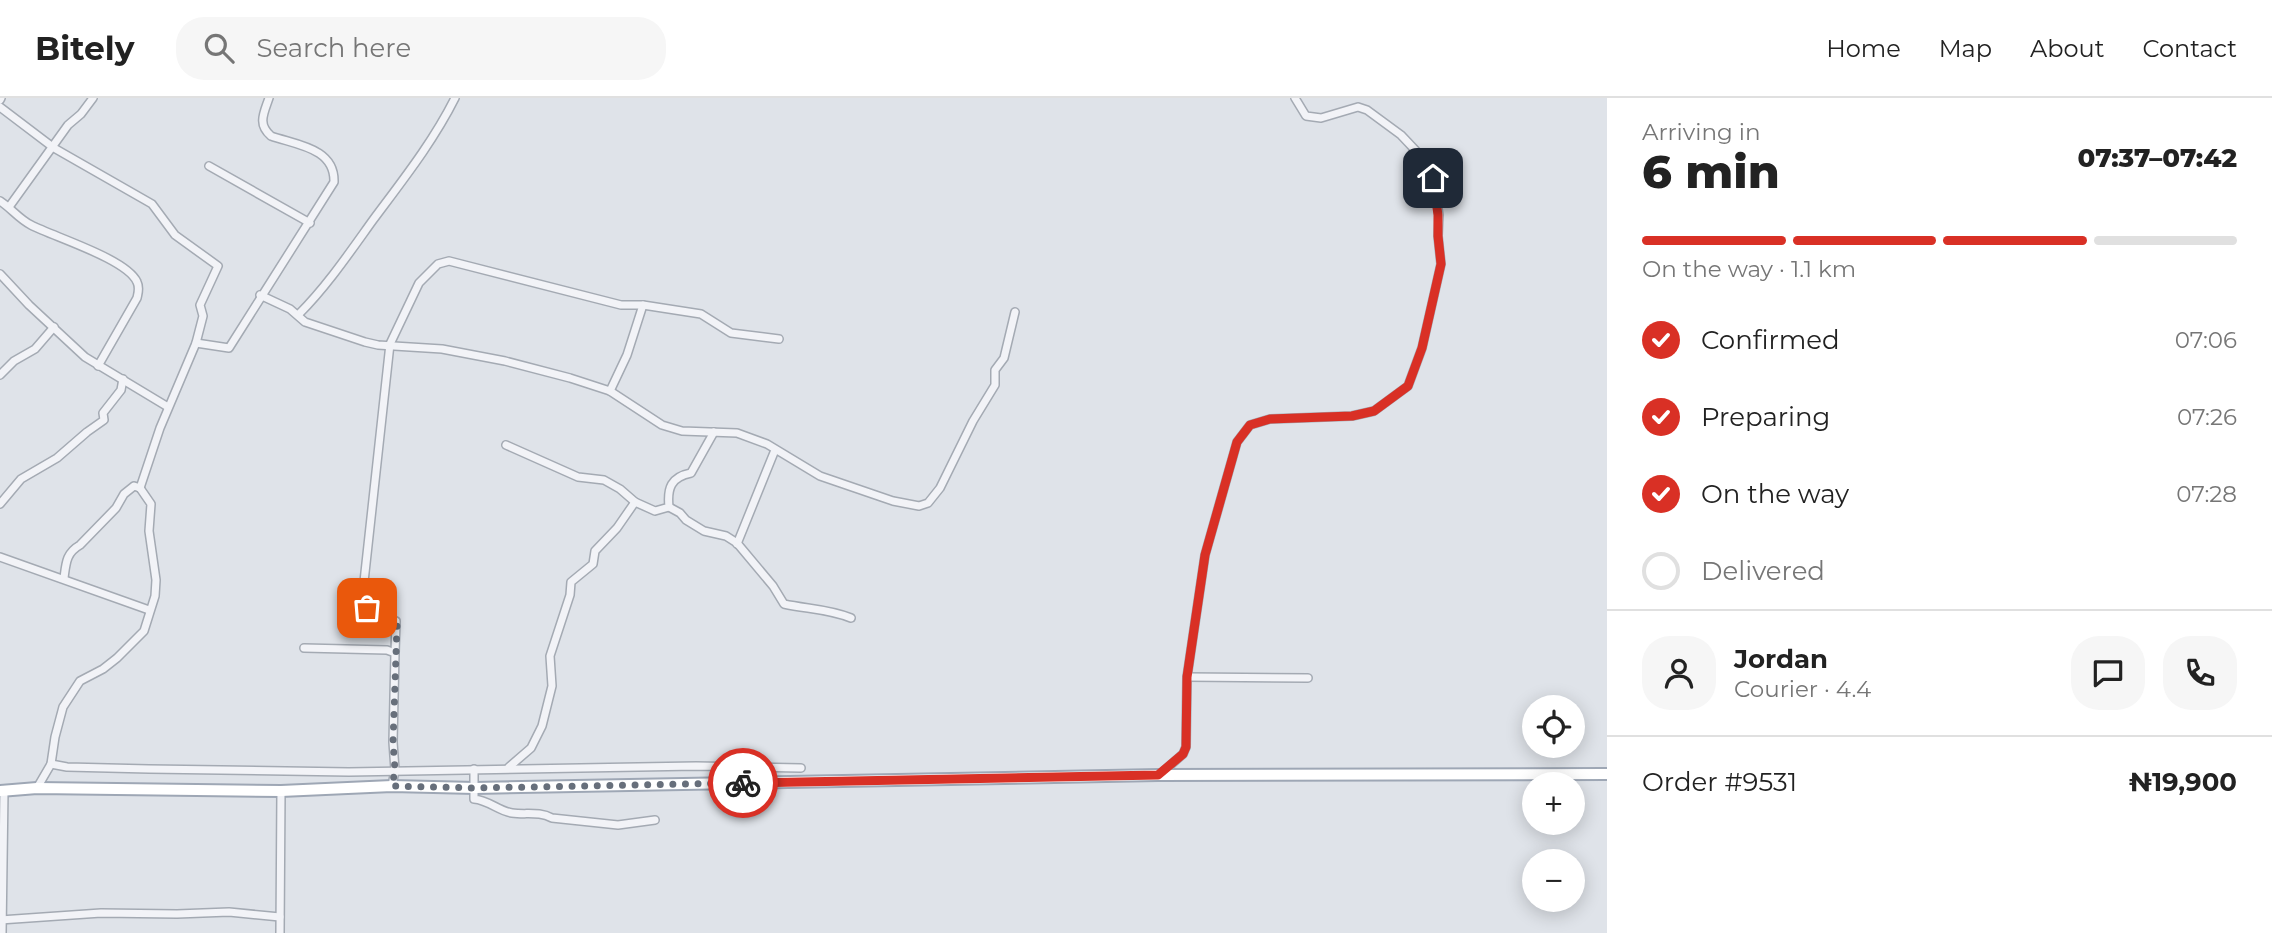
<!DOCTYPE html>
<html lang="en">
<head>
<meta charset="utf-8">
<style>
	:root { --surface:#fff; --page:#f6f6f6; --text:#222; --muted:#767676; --line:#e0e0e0; --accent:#d93025 }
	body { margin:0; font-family:Montserrat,sans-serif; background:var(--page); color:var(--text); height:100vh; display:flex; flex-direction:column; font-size:26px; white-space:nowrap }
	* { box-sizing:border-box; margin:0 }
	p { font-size:23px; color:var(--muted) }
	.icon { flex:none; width:38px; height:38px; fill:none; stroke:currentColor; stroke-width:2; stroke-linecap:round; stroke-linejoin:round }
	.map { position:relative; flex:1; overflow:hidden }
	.details { display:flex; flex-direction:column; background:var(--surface); width:665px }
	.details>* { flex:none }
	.tools { position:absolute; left:1522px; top:597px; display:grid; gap:14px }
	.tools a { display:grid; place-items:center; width:63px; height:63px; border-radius:50%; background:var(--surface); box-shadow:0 4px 18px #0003; font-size:35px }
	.pin { position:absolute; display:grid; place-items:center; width:60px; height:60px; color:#fff; margin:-30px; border-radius:14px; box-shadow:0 4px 10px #0006 }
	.courier { position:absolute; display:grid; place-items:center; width:70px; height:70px; margin:-35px; border:5px solid #d93025; border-radius:50%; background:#fff; color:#222; box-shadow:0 2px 9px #0007 }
	.summary em { font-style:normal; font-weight:800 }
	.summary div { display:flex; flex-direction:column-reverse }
	.summary { display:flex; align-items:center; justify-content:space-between; height:119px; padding:0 35px }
	h1 { font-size:46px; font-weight:800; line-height:52px }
	.bar { display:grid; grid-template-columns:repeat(4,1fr); gap:10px 7px; align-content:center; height:84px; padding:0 35px }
	.bar i { height:9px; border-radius:5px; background:var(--line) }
	.bar .active { background:var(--accent) }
	.bar p { grid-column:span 4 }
	.line { display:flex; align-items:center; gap:18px; padding:0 35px; border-top:2px solid var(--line) }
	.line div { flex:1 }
	.round { display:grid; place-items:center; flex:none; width:74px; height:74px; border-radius:28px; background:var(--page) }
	ol { padding:0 35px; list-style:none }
	li { display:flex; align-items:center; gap:21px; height:77px }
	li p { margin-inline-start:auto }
	li .icon { padding:7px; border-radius:50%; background:var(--accent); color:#fff; stroke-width:4 }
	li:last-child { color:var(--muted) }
	li i { width:38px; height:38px; border:4px solid var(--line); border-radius:50% }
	header { display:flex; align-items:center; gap:42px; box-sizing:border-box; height:98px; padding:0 35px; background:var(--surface); border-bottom:2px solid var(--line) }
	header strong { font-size:33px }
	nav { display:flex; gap:38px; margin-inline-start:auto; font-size:24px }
	.search { width:490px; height:63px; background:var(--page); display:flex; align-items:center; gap:18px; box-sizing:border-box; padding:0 24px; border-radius:28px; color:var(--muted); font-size:26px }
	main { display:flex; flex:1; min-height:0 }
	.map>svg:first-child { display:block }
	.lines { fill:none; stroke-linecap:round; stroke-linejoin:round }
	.street-casing { stroke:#a4aab3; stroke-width:10 }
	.primary-casing { stroke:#9ea7b5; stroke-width:14 }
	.street { stroke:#f2f3f7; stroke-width:7 }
	.primary { stroke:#fff; stroke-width:10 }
	.done { stroke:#676f7b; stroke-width:7; stroke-dasharray:0 12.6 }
	.route { stroke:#d93025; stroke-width:9 }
</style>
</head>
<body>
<header>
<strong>Bitely</strong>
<div class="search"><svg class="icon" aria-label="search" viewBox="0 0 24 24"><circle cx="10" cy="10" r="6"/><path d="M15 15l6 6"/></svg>Search here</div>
<nav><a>Home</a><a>Map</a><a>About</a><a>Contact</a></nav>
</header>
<main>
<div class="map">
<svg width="1607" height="835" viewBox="0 0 1607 835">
	<rect width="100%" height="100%" fill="#dfe3e9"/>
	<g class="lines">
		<defs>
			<g id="street">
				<path d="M 0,2 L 1,0"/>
				<path d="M 0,9 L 54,50 L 152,106 L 175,137 L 218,168 L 200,207 L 203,218 L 196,245 L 160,330 L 140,390"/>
				<path d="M 209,68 L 310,125"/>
				<path d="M 0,103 C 11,110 19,121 31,127 C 54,139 127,161 137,184 C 140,190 138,195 137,200 L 98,268"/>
				<path d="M 9,109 L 68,27 L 81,16 L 93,0"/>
				<path d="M 0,176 L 29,207 L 85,259 L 168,309"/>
				<path d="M 260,197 L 290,211 L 305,224 L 365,244 L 378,247 L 442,251 L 505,263 L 570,280 L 610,293 L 662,327 L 682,333 L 737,335 L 767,346 L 820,378 L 893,403 L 919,408 L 928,405 L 940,390 L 973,323 L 995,287 L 995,272 L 1004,260 L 1015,214"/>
				<path d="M 299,216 C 327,188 350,154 373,122 C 402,83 433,44 455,0"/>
				<path d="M 196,245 L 229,250 L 334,84 C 335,50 297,47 271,38 C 257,26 264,15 269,0"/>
				<path d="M 0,277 L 14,263 L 35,251 L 54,229"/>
				<path d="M 610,293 L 627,257 L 643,207"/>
				<path d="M 506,347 L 578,379 L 604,382 L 620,391 L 635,404 L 655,413 L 669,409 C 667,390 671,379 691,375 L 714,334"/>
				<path d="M 0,406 L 21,381 L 57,360 L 87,334 L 104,322 L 103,315 L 121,292 L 123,281"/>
				<path d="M 669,409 L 680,415 L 686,422 L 704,433 L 726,438 L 737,445 L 773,488 L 784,506 C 807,511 829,511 851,520"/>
				<path d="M 737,446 L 775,352"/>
				<path d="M 0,459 L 149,512"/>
				<path d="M 64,480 C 66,465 66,455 80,447 L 116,410 L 124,396 L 134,388 L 140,390"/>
				<path d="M 304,550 L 387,552 L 395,555 L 393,644 L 395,672 L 392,688"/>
				<path d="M 395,555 L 396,523 L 372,515 L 362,502 L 390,246 L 419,185 L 438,166 L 449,163 L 621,207 L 643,207 L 701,216 L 731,235 L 779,241"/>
				<path d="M 1187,579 L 1308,580"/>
				<path d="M 51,666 L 67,669 L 149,671 L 349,674 L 696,668 L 801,670"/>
				<path d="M 509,669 L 531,650 L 542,628 L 552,588 L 550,558 L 570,497 L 571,484 L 593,466 L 595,453 L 617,430 L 635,404"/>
				<path d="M 474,671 L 474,701 C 488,702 499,713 512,715 C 526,717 539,713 552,720 L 618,727 L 655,722"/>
				<path d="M 1159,677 L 1183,656 L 1186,649 L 1187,579 L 1205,457 L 1237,344 L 1250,327 L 1270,321 L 1352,318 L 1374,313 L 1408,288 L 1422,250 L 1441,166 L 1438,138 L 1439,117 L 1433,80 L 1418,55 L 1401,37 L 1367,12 L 1358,9 L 1321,20 L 1306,18 L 1295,0"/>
				<path d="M 37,690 L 51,666 L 55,639 L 63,609 L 80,583 L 103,571 L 117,560 L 144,533 L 155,498 L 156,482 L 149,433 L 151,406 L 140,390"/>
				<path d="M 0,822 L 101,815 L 177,816 L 229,814 L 280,819"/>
				<path d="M 2,835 L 4,693"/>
				<path d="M 280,835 L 281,693"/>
			</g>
			<path id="primary" d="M 0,693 L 37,690 L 281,693 L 392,688 L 475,690 L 1158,677 L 1607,676"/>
		</defs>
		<!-- street casing -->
		<use href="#street" class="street-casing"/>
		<!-- primary casing -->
		<use href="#primary" class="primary-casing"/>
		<!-- street -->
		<use href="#street" class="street"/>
		<!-- primary -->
		<use href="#primary" class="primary"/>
	</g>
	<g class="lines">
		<!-- done -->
		<path class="done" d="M 367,510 L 372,515 L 396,523 L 397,528 L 393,644 L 395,672 L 392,688 L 475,690 L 743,685"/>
		<!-- route -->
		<path class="route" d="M 743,685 L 1158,677 L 1183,656 L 1186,649 L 1187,579 L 1205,457 L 1237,344 L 1250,327 L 1270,321 L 1352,318 L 1374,313 L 1408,288 L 1422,250 L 1441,166 L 1438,138 L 1438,117 L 1433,80"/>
	</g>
</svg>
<div class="tools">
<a><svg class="icon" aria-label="locate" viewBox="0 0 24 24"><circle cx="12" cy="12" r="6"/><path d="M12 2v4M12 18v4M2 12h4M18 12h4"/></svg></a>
<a>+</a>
<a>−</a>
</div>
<div class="pin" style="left:367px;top:510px;background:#ea580c"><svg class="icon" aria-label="bag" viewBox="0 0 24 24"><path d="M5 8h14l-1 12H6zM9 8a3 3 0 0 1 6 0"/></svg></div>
<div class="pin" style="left:1433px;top:80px;background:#1f2937"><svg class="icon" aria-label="home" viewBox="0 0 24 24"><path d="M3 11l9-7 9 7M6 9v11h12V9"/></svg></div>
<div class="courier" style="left:743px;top:685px"><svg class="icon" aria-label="bike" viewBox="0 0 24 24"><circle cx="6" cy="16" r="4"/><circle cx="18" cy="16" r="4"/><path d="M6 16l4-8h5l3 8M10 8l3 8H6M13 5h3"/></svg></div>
</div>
<section class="details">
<div class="summary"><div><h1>6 min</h1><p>Arriving in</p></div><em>07:37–07:42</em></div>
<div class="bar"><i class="active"></i><i class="active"></i><i class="active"></i><i></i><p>On the way · 1.1 km</p></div>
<ol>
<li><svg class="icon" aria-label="check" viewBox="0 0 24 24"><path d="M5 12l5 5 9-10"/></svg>Confirmed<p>07:06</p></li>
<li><svg class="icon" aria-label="check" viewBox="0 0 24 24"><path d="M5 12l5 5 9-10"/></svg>Preparing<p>07:26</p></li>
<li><svg class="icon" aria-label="check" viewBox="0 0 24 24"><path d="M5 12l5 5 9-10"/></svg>On the way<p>07:28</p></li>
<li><i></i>Delivered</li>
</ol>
<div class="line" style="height:126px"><a class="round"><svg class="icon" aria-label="person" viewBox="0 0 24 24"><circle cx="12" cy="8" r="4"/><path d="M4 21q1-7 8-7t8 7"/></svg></a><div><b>Jordan</b><p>Courier · 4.4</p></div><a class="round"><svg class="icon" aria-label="chat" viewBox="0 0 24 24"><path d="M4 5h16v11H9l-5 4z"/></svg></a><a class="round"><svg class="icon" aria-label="phone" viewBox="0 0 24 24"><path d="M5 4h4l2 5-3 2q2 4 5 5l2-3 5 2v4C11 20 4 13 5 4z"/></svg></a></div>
<div class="line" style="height:91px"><div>Order #9531</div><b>₦19,900</b></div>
</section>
</main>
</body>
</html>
